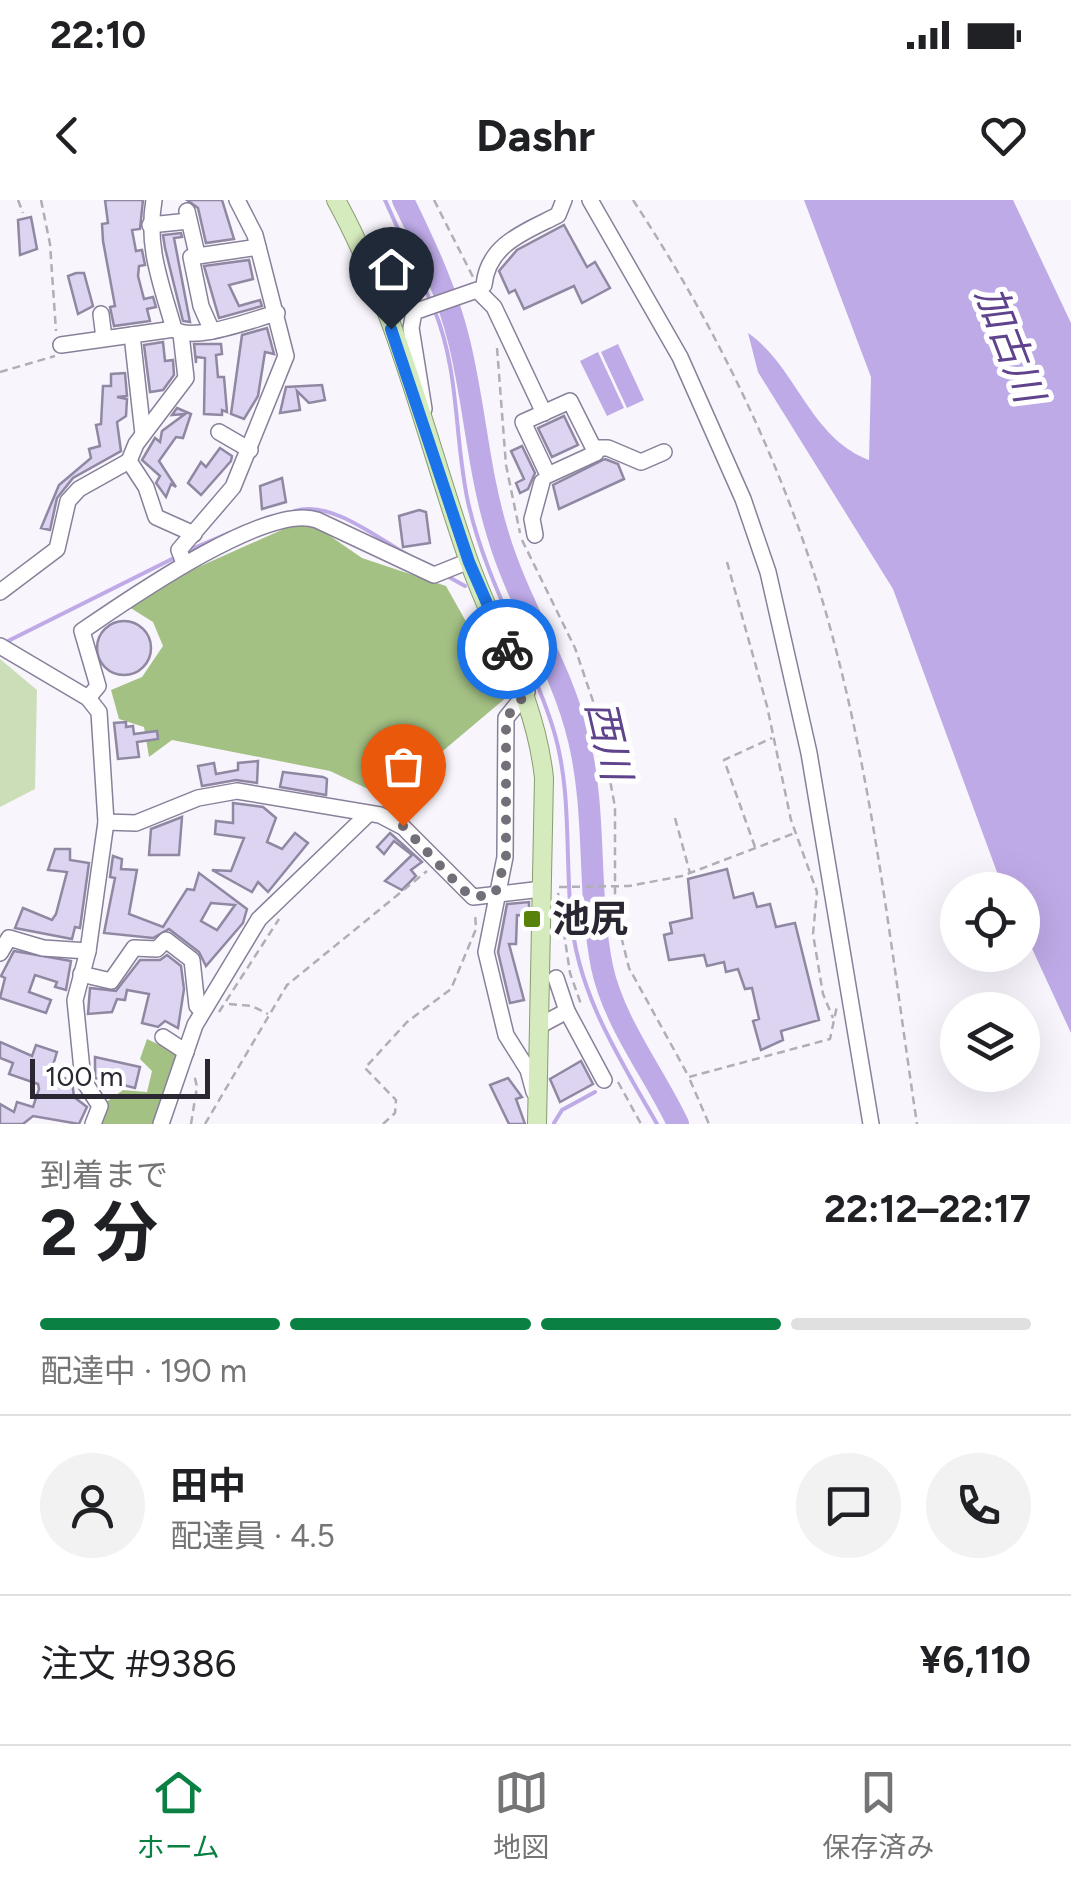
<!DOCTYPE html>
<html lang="ja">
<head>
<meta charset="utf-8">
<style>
	:root { --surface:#fff; --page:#f2f2f2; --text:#202124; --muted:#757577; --line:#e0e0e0; --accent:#0b8043 }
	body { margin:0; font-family:Figtree,"Noto Sans JP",sans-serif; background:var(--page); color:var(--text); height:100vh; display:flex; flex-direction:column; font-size:38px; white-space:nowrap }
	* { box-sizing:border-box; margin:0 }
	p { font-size:32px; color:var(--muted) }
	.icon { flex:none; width:55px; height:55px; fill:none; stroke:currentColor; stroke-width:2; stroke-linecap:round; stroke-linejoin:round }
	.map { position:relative; height:924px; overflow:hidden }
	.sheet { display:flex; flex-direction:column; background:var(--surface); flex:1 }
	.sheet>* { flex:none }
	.buttons { position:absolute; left:940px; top:672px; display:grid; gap:20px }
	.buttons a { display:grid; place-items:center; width:100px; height:100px; border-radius:50%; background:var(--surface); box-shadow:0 10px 40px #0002; font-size:50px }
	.scale { position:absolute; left:30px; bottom:25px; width:180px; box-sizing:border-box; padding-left:10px; border:5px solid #2b2732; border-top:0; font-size:28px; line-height:35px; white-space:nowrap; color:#2b2732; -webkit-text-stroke:8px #fff; paint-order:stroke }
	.pin { position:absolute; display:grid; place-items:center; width:85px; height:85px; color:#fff; margin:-102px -42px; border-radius:50% 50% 50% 0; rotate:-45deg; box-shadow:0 0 10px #0007 }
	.pin .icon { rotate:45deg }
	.courier { position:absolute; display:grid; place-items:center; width:100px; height:100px; margin:-50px; border:8px solid #1a73e8; border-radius:50%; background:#fff; color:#222; box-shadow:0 2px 12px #0007 }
	.headline em { font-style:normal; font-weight:700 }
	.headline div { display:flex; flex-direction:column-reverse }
	.headline { display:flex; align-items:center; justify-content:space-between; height:170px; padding:0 40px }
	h1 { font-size:65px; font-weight:700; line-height:75px }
	.bar { display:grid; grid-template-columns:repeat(4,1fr); gap:15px 10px; align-content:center; height:120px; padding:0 40px }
	.bar i { height:12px; border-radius:8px; background:var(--line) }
	.bar .on { background:var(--accent) }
	.bar p { grid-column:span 4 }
	.line { display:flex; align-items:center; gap:25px; padding:0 40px; border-top:2px solid var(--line) }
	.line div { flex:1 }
	.round { display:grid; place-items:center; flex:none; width:105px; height:105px; border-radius:52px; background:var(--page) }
	.status { display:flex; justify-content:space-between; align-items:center; height:70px; padding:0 50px; background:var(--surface); direction:ltr }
	.status svg { height:28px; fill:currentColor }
	header { display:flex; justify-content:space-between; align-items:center; height:130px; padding:0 40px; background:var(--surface); font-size:45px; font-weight:700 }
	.tab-bar { display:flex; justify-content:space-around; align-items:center; height:140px; border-top:2px solid var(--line); background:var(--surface); font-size:28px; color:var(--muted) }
	.tab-bar a { display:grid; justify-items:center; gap:5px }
	.tab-bar .on { color:var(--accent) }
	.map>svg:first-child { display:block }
	.green { fill:#cbdeb8 }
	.forest { fill:#a4c184 }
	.water { fill:#beaae7 }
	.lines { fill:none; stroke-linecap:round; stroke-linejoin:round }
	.stream { stroke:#beaae7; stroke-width:4 }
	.river { stroke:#beaae7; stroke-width:22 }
	.building { fill:#ddd4f1; stroke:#9088a2; stroke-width:2.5; fill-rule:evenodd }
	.minor-casing { stroke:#88809a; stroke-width:18 }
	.major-casing { stroke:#879d70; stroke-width:20 }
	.path { stroke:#b0aeb6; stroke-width:2.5; stroke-dasharray:8 5; stroke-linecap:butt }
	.minor { stroke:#fff; stroke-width:15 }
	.major { stroke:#d5ebbe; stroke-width:18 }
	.done { stroke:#736f79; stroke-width:10; stroke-dasharray:0 18 }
	.route { stroke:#1a73e8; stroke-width:12 }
	.poi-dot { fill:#578209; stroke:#fff; stroke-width:4 }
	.labels { text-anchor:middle; stroke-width:10; stroke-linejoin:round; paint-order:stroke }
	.poi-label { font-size:38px; font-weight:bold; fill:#2b2732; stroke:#fff; text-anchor:start }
	.water-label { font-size:40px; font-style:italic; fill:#5f438c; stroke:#fff }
</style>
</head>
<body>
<div class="status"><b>22:10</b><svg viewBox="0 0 49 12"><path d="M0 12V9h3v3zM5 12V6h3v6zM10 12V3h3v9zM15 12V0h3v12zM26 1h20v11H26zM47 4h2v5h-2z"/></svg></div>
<header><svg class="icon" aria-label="back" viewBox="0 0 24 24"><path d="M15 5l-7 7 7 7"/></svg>Dashr<svg class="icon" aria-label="heart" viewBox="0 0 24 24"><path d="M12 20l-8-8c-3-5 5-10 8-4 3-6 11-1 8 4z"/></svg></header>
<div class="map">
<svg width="1071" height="924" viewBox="0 0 1071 924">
	<rect width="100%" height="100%" fill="#f8f6fc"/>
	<!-- green -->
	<path class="green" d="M 0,459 L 37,490 L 35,589 L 0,607 Z"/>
	<!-- forest -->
	<g class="forest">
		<path d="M 295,324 L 317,327 L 362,358 L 446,386 L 508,496 L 387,598 L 330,571 L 172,540 L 149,557 L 144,527 L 119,519 L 111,490 L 142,477 L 163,446 L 153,422 L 129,407 L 185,373 Z"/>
		<path d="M 147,839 L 181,855 L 157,924 L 99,924 L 105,903 L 123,890 L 147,892 L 152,871 L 140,859 Z"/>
	</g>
	<!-- water -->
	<g class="water">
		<path d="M 804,0 L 1013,0 L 1071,123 L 1071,833 L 1023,729 L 1022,690 L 1004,690 L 1001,683 L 893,389 L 758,172 L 748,133 C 796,166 810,238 869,260 L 871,177 Z"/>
		<path d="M 618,144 L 644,200 L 627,208 L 601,152 Z"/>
		<path d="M 598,152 L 624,208 L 607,216 L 580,161 Z"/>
	</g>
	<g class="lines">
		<!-- stream -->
		<g class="stream">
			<path d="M 385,0 L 430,100"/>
			<path d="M 434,109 C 460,172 454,238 468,302 C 486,382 529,451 553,528 C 572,589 565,654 571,716 C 577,793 620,859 657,924"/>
			<path d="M 295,311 C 331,300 377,338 408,355"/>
			<path d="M 187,351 L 229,333"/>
			<path d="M 447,376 L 465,386"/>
			<path d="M 4,443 L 174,358"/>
			<path d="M 554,923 L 562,910 L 595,892"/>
		</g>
		<!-- river -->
		<path class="river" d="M 403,0 C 425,45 447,92 459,141 C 475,206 478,271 498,335 C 519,406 562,467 579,540 C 597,615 587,692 602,767 C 614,823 654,873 678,924"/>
	</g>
	<!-- building -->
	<g class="building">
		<path d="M 105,0 L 143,0 L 140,29 L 132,30 L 136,51 L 142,50 L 145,65 L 139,66 L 138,76 L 144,99 L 153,97 L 156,107 L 147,109 L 150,121 L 114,126 L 110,107 L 115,106 L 103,41 L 102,24 L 108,23 Z"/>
		<path d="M 187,0 L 222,0 L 234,39 L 206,43 L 198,8 Z"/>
		<path d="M 31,17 L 37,49 L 20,55 L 18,20 Z"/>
		<path d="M 564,25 L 587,67 L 595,62 L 610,88 L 582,103 L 574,86 L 524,109 L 515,90 L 509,93 L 499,71 L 517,50 Z"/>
		<path d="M 181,33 L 182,37 L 174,38 L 190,122 L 183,121 L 165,48 L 163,35 Z"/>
		<path d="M 249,60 L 253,79 L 229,85 L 239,106 L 260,100 L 262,106 L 219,118 L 204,66 Z"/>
		<path d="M 76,73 L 84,73 L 93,106 L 78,114 L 68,76 Z"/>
		<path d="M 267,128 L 274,154 L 265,152 L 258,196 L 244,219 L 231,214 L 242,135 Z"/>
		<path d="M 163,142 L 165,161 L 173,160 L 174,175 L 163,190 L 150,192 L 144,145 Z"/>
		<path d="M 194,144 L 221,144 L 222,154 L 216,155 L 218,177 L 224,177 L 227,212 L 222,210 L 222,215 L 204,214 L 205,158 L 196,157 L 196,163 Z"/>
		<path d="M 125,173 L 127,196 L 117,197 L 127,199 L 126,216 L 117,222 L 121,251 L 73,278 L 57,298 L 50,330 L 41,328 L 59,285 L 91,258 L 89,249 L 100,246 L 96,225 L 101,224 L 103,186 L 111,186 L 111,174 Z"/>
		<path d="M 322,185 L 325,200 L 309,203 L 297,191 L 300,210 L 280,213 L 286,187 Z"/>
		<path d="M 177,208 L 191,214 L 183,238 L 176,237 L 159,261 L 176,287 L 171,284 L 166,297 L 156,283 L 160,276 L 142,260 L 155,238 L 160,242 L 162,231 L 185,214 L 172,215 Z"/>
		<path d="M 564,216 L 578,245 L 552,257 L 538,228 Z"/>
		<path d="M 522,246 L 535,273 L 528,289 L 520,293 L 516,283 L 524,279 L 511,251 Z"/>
		<path d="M 220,248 L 232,256 L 231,261 L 201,295 L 188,283 L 201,262 L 206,267 Z"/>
		<path d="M 605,259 L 618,264 L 624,279 L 559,309 L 553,285 Z"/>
		<path d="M 282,278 L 286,302 L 262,309 L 260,286 Z"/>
		<path d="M 419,310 L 426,312 L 430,343 L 403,347 L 399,316 Z"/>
		<circle cx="124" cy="448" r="27"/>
		<path d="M 126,522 L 126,527 L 133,526 L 134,534 L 157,531 L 158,539 L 137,542 L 139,557 L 118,559 L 114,523 Z"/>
		<path d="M 258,561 L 257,583 L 236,580 L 202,586 L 198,566 L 214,563 L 216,574 L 238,570 L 238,563 Z"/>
		<path d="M 283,572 L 323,577 L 327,579 L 326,595 L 280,587 Z"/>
		<path d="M 233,603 L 263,607 L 276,618 L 267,642 L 282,649 L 295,633 L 308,643 L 268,692 L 258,682 L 252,692 L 212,670 L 231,671 L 244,638 L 215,634 L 216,621 L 233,623 Z"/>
		<path d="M 182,617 L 179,655 L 149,655 L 151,629 Z"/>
		<path d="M 390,633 L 422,662 L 411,670 L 416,676 L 402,690 L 385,681 L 412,655 L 394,641 L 384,654 L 377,647 Z"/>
		<path d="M 55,649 L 70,649 L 70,660 L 89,663 L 80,728 L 75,727 L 72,739 L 15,728 L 23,708 L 52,720 L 56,714 L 67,672 L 48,670 Z"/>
		<path d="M 113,656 L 122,659 L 121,669 L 137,670 L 129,714 L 163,727 L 187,689 L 194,690 L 199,673 L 247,709 L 243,723 L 206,766 L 199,752 L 169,729 L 153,738 L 104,733 L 115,678 L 110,677 ZM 211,703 L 235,705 L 217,730 L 201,721 Z"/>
		<path d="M 727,669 L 734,698 L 753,693 L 757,707 L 770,704 L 776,727 L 795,723 L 819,820 L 781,831 L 783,840 L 761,850 L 753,821 L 759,819 L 752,788 L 745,789 L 738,769 L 726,772 L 724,762 L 707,766 L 704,755 L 669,760 L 664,735 L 672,733 L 670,723 L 692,718 L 688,679 Z"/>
		<path d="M 529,702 L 529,716 L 517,715 L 516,744 L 509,744 L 524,800 L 510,803 L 498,752 L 507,704 Z"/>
		<path d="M 14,751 L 71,761 L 66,790 L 55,787 L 57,782 L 35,775 L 29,792 L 51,800 L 46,813 L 0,798 L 5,778 L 1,776 Z"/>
		<path d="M 167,755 L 181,766 L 184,789 L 178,828 L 165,821 L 158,827 L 142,823 L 149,794 L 127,790 L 125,800 L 117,799 L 112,812 L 88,814 L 90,788 L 116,791 L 140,760 L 160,760 Z"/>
		<path d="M 0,842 L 32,856 L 36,845 L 57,852 L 50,875 L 72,880 L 74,897 L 87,907 L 79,924 L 33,916 L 23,924 L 0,924 L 0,904 L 14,912 L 17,902 L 33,907 L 39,889 L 38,884 L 9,874 L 13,863 L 0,858 Z"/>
		<path d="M 95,857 L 140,867 L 135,888 L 95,878 Z"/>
		<path d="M 581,861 L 593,884 L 560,902 L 550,879 Z"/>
		<path d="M 508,878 L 522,897 L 516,899 L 525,924 L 509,924 L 490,885 Z"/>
	</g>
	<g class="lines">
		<defs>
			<g id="minor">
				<path d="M 154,0 C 146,47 161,83 174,129"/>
				<path d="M 590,0 L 680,157 L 743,299 L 768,372 L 809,553 L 871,924"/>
				<path d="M 187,11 L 197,54"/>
				<path d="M 150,25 L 189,21"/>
				<path d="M 484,85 C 488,44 525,32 558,15 L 564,0"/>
				<path d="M 101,114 L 104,138"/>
				<path d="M 212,131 L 201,106 L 191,57 L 258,47"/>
				<path d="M 61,145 L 132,135"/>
				<path d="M 570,201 L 596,253 L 548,275 L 523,222 Z"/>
				<path d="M 424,209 L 411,128 L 414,112 L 477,90 L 494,107 L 544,213"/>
				<path d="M 219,232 L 250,250"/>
				<path d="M 143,234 L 132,135 L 174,129 C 193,143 253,119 277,113"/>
				<path d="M 594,248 L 608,248 L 641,262 L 664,252"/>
				<path d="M 129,261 L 146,287 L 156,317 L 194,334"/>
				<path d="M 535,335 L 532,319 L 542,282"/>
				<path d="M 184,363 L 179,350 L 233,287 L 286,156 L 255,35 L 237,0"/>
				<path d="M 0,392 L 57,349 L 68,301 L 79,289 L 129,261 L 136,244 L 186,178 L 181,134"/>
				<path d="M 0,446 L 88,498 L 99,512 L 106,622 L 88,751 L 75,800 L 83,880 L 100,906 L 93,924"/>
				<path d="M 527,492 L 506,518 L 505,657 L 486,752 L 506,835 L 528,870 L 534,892"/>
				<path d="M 88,498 L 98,486 L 82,431 C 126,401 267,302 317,320 L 434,375 L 469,361"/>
				<path d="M 106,622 L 136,623 L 198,598 L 237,591 L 380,615 L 403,627 L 473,697 L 542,689"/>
				<path d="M 0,753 L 9,738 L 43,748 L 88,751"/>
				<path d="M 81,774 L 111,781 L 134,748 L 157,749 L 166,740 L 192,760 L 197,806 L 203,811"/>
				<path d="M 556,778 L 567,811 L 604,880"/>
				<path d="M 539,826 L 567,811"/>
				<path d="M 163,837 L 186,852"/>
				<path d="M 161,924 L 195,825 L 259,719 L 366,616"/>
			</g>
			<path id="major" d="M 336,0 C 397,111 426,238 467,356 C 494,434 535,494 544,578 L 537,924"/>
		</defs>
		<!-- minor casing -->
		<use href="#minor" class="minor-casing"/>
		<!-- major casing -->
		<use href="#major" class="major-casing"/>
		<!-- path -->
		<g class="path">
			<path d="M 18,0 L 23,13"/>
			<path d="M 41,0 L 50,44 L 56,131"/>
			<path d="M 434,0 L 473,77"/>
			<path d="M 633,0 C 723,137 794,287 835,446 C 876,602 893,765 917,924"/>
			<path d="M 497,148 L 506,265 L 520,333"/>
			<path d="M 0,172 L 55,156"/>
			<path d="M 522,340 L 575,448 L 598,516 L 615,607 L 615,712 L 629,768 L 689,877 L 830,839 L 837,806"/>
			<path d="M 727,362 L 767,506 L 791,620 L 817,692 L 813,734 L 823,794 L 833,818"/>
			<path d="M 675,618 L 690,673"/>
			<path d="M 755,647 L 724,560 L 772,538"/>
			<path d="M 559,687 L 629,686 L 682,676 L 795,633"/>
			<path d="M 558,693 L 570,773 L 582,807"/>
			<path d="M 229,804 L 252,806 L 268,814"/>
			<path d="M 219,812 L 279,719"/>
			<path d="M 690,880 L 709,924"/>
			<path d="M 618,882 L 641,924"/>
			<path d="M 191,924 L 197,887 L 194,874"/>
			<path d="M 205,924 L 287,785 L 427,671"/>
			<path d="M 383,924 L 395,913 L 396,900 L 365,868 L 407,822 L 451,789 L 476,729 L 475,713"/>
		</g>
		<!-- minor -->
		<use href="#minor" class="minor"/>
		<!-- major -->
		<use href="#major" class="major"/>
	</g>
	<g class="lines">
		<!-- done -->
		<path class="done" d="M 403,626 L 462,689 L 473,697 L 495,694 L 506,658 L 506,518 L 527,492 L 507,449"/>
		<!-- route -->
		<path class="route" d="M 391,129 L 469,362 L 507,449"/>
	</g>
	<!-- markers -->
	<rect class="poi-dot" x="522" y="709" width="20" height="20" rx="5"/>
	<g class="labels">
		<!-- poi labels -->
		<g class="poi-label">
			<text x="552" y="732">池尻</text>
		</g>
		<!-- water labels -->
		<g class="water-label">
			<text transform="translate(1010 144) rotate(69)" y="14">加古川</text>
			<text transform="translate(609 540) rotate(77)" y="14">西川</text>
		</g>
	</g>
</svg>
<div class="buttons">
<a><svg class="icon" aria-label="locate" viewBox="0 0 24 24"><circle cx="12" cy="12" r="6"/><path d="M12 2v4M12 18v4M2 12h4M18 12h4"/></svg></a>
<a><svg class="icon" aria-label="layers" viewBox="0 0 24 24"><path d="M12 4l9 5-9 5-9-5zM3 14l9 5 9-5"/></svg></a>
</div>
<div class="scale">100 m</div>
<div class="pin" style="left:403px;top:626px;background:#ea580c"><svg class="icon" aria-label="bag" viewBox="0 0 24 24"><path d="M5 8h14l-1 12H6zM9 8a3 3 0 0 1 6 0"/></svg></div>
<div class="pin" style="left:391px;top:129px;background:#1f2937"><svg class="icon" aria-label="home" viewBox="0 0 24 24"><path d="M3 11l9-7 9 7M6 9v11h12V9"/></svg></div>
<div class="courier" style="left:507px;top:449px"><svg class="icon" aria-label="bike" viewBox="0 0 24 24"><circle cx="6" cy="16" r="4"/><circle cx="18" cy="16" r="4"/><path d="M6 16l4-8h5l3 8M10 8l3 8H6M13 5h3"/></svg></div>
</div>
<section class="sheet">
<div class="headline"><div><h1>2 分</h1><p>到着まで</p></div><em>22:12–22:17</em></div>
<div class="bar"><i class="on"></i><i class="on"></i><i class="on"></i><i></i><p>配達中 · 190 m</p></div>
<div class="line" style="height:180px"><a class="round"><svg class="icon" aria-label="person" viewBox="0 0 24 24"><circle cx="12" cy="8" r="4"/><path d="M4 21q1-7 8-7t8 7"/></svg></a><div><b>田中</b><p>配達員 · 4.5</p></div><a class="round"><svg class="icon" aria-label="chat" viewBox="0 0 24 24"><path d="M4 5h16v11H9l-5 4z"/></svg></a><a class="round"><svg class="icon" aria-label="phone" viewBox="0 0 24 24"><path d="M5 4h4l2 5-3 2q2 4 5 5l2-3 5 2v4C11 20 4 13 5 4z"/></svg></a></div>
<div class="line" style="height:130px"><div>注文 #9386</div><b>¥6,110</b></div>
</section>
<nav class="tab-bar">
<a class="on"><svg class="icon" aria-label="home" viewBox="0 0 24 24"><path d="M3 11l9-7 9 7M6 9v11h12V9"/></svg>ホーム</a>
<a><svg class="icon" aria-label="map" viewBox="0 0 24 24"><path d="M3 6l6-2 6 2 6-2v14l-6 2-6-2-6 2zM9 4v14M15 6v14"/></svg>地図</a>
<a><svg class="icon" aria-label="saved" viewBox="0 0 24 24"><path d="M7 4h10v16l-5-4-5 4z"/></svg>保存済み</a>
</nav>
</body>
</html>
